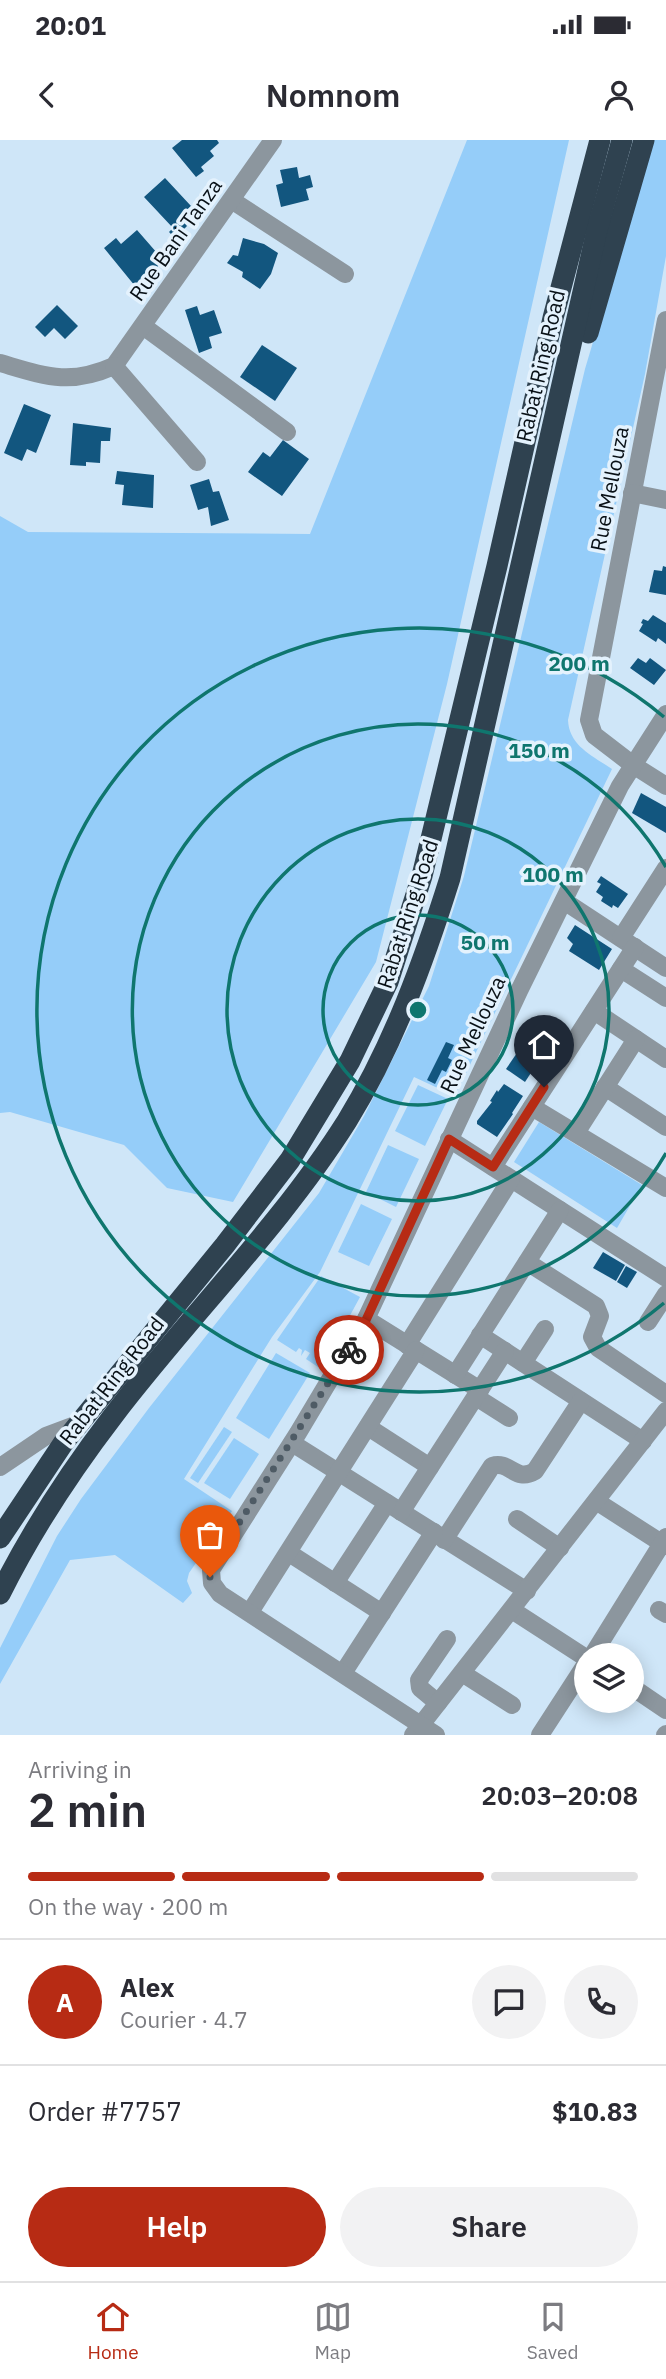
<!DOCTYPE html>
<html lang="en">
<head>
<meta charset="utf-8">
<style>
	:root { --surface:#fff; --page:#f2f2f3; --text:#2b2b33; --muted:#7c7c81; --line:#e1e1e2; --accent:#b72b14 }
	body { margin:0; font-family:"IBM Plex Sans",sans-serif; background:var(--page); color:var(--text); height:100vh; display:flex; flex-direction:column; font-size:26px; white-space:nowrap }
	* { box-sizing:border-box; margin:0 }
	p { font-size:23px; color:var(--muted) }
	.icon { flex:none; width:38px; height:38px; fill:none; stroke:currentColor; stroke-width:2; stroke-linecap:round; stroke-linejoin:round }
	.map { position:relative; height:1595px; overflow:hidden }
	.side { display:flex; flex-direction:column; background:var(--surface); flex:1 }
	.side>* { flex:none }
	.buttons { position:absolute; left:574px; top:1503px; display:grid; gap:14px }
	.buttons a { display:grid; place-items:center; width:70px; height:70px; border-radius:50%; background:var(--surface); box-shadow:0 4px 18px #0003; font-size:35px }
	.pin { position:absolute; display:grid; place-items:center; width:60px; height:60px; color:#fff; margin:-72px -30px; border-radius:50% 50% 50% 0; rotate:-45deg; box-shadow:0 0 7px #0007 }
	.pin .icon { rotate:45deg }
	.courier { position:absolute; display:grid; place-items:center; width:70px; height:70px; margin:-35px; border:5px solid #b72b14; border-radius:50%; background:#fff; color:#222; box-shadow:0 2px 9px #0007 }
	.head em { font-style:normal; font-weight:600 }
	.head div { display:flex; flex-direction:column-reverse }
	.head { display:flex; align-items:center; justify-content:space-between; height:119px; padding:0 28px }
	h1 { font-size:46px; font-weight:600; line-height:52px }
	.bar { display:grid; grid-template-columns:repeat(4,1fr); gap:10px 7px; align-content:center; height:84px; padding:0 28px }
	.bar i { height:9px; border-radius:5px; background:var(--line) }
	.bar .selected { background:var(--accent) }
	.bar p { grid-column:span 4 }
	.line { display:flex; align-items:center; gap:18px; padding:0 28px; border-top:2px solid var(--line) }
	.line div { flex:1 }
	.round { display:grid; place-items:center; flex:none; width:74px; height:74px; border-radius:37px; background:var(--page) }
	.action { display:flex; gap:14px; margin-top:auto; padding:14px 28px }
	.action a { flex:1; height:80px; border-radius:42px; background:var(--accent); color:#fff; font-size:28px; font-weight:600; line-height:80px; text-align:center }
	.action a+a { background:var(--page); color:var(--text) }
	.status { display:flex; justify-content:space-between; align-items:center; height:49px; padding:0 35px; background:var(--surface); direction:ltr }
	.status svg { height:19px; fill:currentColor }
	header { display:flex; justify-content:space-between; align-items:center; height:91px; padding:0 28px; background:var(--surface); font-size:32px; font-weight:600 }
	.tabs { display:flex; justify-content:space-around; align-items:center; height:98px; border-top:2px solid var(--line); background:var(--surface); font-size:19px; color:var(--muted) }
	.tabs a { display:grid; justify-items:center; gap:4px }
	.tabs .selected { color:var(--accent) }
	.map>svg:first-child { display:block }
	.green { fill:#95cdf9 }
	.building { fill:#12567f }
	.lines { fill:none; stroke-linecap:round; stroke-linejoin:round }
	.minor { stroke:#8c969e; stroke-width:18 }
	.highway { stroke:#2f4250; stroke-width:21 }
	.done { stroke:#4e5b65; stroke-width:7; stroke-dasharray:0 12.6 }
	.route { stroke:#b72b14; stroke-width:9 }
	.ring { fill:none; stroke:#0f766e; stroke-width:3.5 }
	.labels { text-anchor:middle; stroke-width:7; stroke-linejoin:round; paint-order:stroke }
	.street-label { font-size:21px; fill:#081016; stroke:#e4f2fd }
	.centre { fill:#0f766e; stroke:#e4f2fd; stroke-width:3.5 }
	.ring-label { font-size:21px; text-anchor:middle; font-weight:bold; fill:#0f766e; stroke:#e4f2fd; stroke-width:7; stroke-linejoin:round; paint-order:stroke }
</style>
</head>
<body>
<div class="status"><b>20:01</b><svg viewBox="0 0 49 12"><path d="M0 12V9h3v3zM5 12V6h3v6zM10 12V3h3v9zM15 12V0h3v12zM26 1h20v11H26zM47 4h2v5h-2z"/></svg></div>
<header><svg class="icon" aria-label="back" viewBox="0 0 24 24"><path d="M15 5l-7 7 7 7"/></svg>Nomnom<svg class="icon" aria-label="person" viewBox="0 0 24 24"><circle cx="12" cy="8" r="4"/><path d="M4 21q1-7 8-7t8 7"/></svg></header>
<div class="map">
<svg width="666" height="1595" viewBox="0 0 666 1595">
	<rect width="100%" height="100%" fill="#cfe6f8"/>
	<!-- green -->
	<g class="green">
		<path d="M 467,0 L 569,0 L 447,544 L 376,822 L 233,1062 L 167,1048 L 124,1005 L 10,972 L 0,973 L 0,376 L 28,392 L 310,394 Z"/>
		<path d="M 653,0 L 666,0 L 666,116 L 645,234 L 568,580 C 569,606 593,616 612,629 L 455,956 L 414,937 L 320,1132 L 272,1197 L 184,1339 L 232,1371 L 189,1433 L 187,1441 L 192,1453 L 183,1463 L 115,1415 L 70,1420 L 0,1544 L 0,1508 L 57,1396 L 81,1359 L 149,1268 L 319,1053 L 364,976 L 429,846 L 464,736 L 585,229 Z"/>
		<path d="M 418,945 L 448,959 L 425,1006 L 395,991 Z"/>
		<path d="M 539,982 L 642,1045 L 617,1088 L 514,1022 Z"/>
		<path d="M 388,1005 L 419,1019 L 396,1067 L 366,1052 Z"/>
		<path d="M 361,1064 L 392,1079 L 369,1126 L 338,1112 Z"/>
		<path d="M 321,1136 L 360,1157 L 321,1229 L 306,1219 L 310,1213 L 305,1210 L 301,1216 L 302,1210 L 299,1208 L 296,1212 L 277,1200 Z"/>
		<path d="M 276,1213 L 310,1233 L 269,1299 L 236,1278 Z"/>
		<path d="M 224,1287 L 232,1292 L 198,1343 L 190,1338 Z"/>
		<path d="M 234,1298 L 259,1314 L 230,1359 L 204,1343 Z"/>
	</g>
	<!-- building -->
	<g class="building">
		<path d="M 182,0 L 217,0 L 219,3 L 210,11 L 214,16 L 201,27 L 204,31 L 196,37 L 172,8 Z"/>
		<path d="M 297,27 L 299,38 L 310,35 L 313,47 L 306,49 L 309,60 L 281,67 L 276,45 L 283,43 L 280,30 Z"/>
		<path d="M 165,38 L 191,66 L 179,77 L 187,86 L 175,98 L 169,92 L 173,88 L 144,57 Z"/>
		<path d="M 137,90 L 164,121 L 135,146 L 104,108 L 116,98 L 121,104 Z"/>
		<path d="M 243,98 L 264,104 L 278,113 L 271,134 L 260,149 L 242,137 L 243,132 L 227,123 L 233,115 L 238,116 Z"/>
		<path d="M 57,165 L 78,186 L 65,199 L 54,188 L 45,197 L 35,187 Z"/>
		<path d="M 197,166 L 200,175 L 214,170 L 222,193 L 209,197 L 212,208 L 199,213 L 185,170 Z"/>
		<path d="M 262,205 L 297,228 L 275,261 L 240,237 Z"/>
		<path d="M 24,264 L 51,275 L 36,313 L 27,309 L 22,321 L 4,313 Z"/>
		<path d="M 73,283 L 111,288 L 110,301 L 101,301 L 100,323 L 86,322 L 86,326 L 70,325 Z"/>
		<path d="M 283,300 L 309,319 L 282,356 L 248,332 L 263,312 L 270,317 Z"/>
		<path d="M 117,331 L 154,335 L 153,368 L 122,365 L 124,345 L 115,344 Z"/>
		<path d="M 209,339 L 213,352 L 219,351 L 229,380 L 211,386 L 208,367 L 198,370 L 190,345 Z"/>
		<path d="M 663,426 L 666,427 L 666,455 L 649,452 L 654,430 L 662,431 Z"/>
		<path d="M 653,475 L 666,483 L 666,504 L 658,498 L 656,502 L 639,491 L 643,484 L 641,483 L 643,479 L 648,481 Z"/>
		<path d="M 638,518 L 646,523 L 650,518 L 666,530 L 654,545 L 630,528 Z"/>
		<path d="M 641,653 L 666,667 L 666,693 L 632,673 Z"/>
		<path d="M 601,736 L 628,754 L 618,768 L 613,765 L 612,768 L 601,761 L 603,757 L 596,752 L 601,744 L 597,742 Z"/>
		<path d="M 575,785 L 612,809 L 599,830 L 569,811 L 573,804 L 567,798 Z"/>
		<path d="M 446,902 L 454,905 L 448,918 L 452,920 L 446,932 L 442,930 L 435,944 L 427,940 Z"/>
		<path d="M 519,910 L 538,922 L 525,942 L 506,929 Z"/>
		<path d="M 504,944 L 523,956 L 512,973 L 513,974 L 497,997 L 477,984 L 477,981 L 492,962 L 490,961 L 497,950 L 498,952 Z"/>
		<path d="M 603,1112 L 625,1125 L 616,1141 L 593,1128 Z"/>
		<path d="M 626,1126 L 637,1132 L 627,1148 L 617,1142 Z"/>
	</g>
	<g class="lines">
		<!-- minor -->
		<g class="minor">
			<path d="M 233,61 L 345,134"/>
			<path d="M 666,180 L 589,580 L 594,595 L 633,625 L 666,646"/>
			<path d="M 143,186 L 287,292"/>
			<path d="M 0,223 C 45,236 69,246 114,226 L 273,0"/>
			<path d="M 114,226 L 197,322"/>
			<path d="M 632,353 L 666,360"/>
			<path d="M 564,761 L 666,828"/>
			<path d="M 621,798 L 666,728"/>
			<path d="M 621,829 L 666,858"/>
			<path d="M 594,871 L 666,919"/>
			<path d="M 605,947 L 666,987"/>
			<path d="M 532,967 L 666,1048"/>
			<path d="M 576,993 L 636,899"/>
			<path d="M 449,999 L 666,1138"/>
			<path d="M 493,1027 L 635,807"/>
			<path d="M 527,1122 L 596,1166 L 600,1176 L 592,1197 L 598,1208 L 666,1254"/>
			<path d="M 366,1179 L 480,1250"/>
			<path d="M 648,1182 L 666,1154"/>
			<path d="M 480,1195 L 643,1301"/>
			<path d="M 407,1205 L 511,1039"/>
			<path d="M 523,1223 L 545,1189"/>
			<path d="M 455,1235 L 560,1070"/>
			<path d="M 476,1257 L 509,1278"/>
			<path d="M 368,1287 L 430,1327"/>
			<path d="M 292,1303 L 527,1451"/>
			<path d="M 0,1327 L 46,1296 L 78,1284"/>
			<path d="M 596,1361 L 666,1406"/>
			<path d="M 401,1372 L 505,1211"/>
			<path d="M 517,1379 L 560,1408"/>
			<path d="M 444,1400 L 492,1326 C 510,1320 515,1343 535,1331 L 581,1261"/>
			<path d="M 289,1413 L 382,1473"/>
			<path d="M 335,1443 L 387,1363"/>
			<path d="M 512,1470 L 586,1518"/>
			<path d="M 659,1470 L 666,1474"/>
			<path d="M 250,1472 L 416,1210"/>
			<path d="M 592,1516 L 666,1397"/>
			<path d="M 343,1533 L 434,1392"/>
			<path d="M 462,1533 L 512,1565"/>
			<path d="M 632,1547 L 666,1570"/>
			<path d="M 438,1563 L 420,1548 L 419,1540 L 447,1499"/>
			<path d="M 413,1595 L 666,1271"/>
			<path d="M 436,1595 L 220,1454 L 212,1443 L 211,1430 L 298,1293 L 366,1179 L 519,851 L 620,646 L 666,574"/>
			<path d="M 540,1595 L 586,1524"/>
			<path d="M 665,1595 L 666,1594"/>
		</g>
		<!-- highway -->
		<g class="highway">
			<path d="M 588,193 L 644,0"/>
			<path d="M 0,1398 L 64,1302 L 225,1105 L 290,1020 L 350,921 L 388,842 L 422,736 L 497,426 L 553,178 L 600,0"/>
			<path d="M 0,1454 C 32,1390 70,1332 113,1276 C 189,1176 280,1087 347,981 C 393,906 424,821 450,738 L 597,90 L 622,0"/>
		</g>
	</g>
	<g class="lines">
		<!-- done -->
		<path class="done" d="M 210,1437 L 213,1424 L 349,1210"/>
		<!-- route -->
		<path class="route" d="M 349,1210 L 366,1180 L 449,999 L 493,1027 L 544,947"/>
	</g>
	<!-- distance rings -->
	<g class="ring">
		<circle cx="418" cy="870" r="95"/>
		<circle cx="418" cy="870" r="191"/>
		<path d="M666 1013A286 286 0 1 1 666 727"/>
		<path d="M664 1163A382 382 0 1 1 664 577"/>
	</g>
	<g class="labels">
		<!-- street labels -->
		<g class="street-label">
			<text transform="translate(176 100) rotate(-55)" y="7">Rue Bani Tanza</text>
			<text transform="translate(541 226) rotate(-77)" y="7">Rabat Ring Road</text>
			<text transform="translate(610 349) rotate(-79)" y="7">Rue Mellouza</text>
			<text transform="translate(408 774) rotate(-72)" y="7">Rabat Ring Road</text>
			<text transform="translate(473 895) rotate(-65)" y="7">Rue Mellouza</text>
			<text transform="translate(112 1241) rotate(-52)" y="7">Rabat Ring Road</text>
		</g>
	</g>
	<circle cx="418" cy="870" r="10" class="centre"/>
	<g class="ring-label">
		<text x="579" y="531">200 m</text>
		<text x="539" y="618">150 m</text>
		<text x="553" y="742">100 m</text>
		<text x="485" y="810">50 m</text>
	</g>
</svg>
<div class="buttons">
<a><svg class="icon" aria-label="layers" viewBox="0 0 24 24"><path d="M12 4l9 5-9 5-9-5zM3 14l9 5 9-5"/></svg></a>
</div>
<div class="pin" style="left:210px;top:1437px;background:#ea580c"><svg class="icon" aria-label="bag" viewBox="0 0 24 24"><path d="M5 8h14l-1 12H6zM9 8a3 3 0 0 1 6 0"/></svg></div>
<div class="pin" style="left:544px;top:947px;background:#1f2937"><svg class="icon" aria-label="home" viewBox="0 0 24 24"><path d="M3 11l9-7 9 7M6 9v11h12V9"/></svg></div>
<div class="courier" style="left:349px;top:1210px"><svg class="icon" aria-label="bike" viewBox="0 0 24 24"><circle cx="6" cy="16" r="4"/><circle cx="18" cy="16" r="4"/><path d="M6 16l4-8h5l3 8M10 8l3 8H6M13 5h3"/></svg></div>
</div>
<section class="side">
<div class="head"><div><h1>2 min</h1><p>Arriving in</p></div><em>20:03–20:08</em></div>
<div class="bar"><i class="selected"></i><i class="selected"></i><i class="selected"></i><i></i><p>On the way · 200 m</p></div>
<div class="line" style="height:126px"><b class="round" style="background:var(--accent);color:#fff">A</b><div><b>Alex</b><p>Courier · 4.7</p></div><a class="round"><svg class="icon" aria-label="chat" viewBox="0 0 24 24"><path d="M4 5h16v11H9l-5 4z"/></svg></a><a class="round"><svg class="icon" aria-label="phone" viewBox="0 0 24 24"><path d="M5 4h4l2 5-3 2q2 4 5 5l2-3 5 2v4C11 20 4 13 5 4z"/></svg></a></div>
<div class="line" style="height:91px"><div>Order #7757</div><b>$10.83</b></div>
<div class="action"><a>Help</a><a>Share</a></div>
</section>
<nav class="tabs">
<a class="selected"><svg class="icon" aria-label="home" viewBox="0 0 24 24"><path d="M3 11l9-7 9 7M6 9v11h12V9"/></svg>Home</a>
<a><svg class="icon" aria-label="map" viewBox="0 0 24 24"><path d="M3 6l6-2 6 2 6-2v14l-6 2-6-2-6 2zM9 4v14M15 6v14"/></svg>Map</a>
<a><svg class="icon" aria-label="saved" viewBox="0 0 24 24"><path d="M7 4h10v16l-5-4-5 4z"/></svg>Saved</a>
</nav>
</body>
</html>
